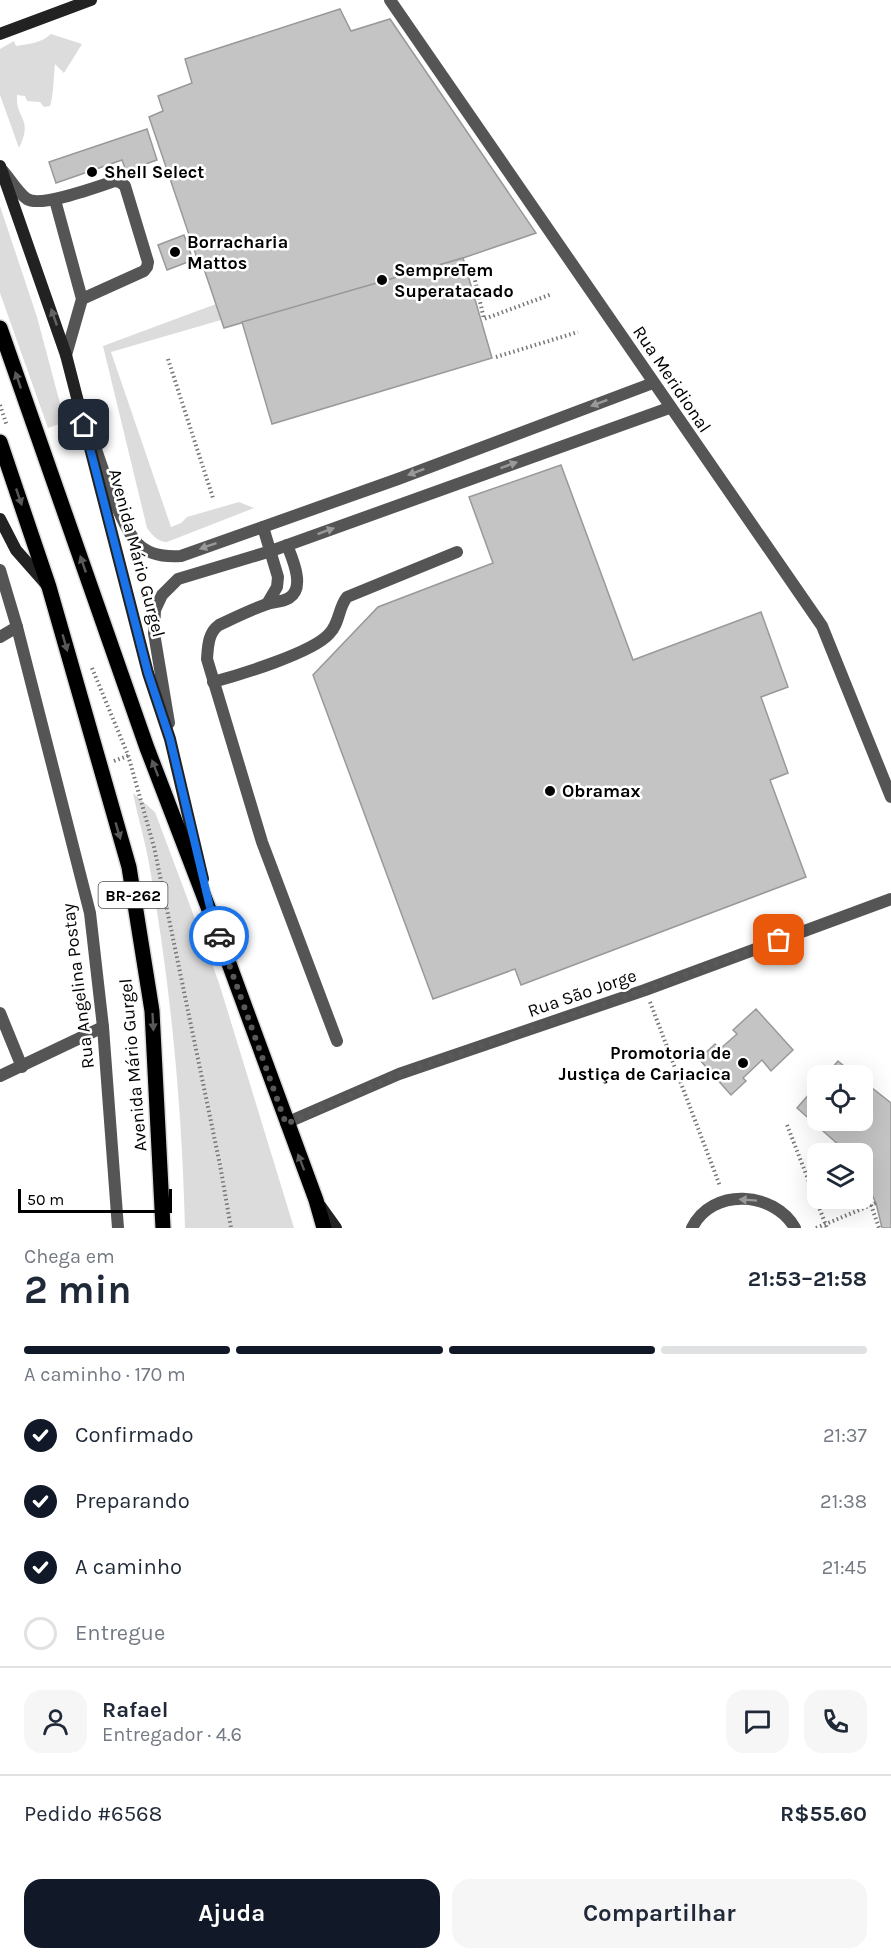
<!DOCTYPE html>
<html lang="pt">
<head>
<meta charset="utf-8">
<style>
	:root { --surface:#fff; --page:#f6f6f7; --text:#1f2937; --muted:#747a83; --line:#e0e1e3; --accent:#111827 }
	body { margin:0; font-family:Karla,sans-serif; background:var(--page); color:var(--text); height:100vh; display:flex; flex-direction:column; font-size:22px; white-space:nowrap }
	* { box-sizing:border-box; margin:0 }
	p { font-size:20px; color:var(--muted) }
	.icon { flex:none; width:33px; height:33px; fill:none; stroke:currentColor; stroke-width:2; stroke-linecap:round; stroke-linejoin:round }
	.map { position:relative; height:1228px; overflow:hidden }
	.drawer { display:flex; flex-direction:column; background:var(--surface); flex:1 }
	.drawer>* { flex:none }
	.buttons { position:absolute; left:807px; top:1065px; display:grid; gap:12px }
	.buttons a { display:grid; place-items:center; width:66px; height:66px; border-radius:12px; background:var(--surface); box-shadow:0 6px 24px #0002; font-size:30px }
	.scale { position:absolute; left:18px; bottom:15px; width:154px; box-sizing:border-box; padding-left:6px; border:3px solid #000; border-top:0; font-size:16px; line-height:21px; white-space:nowrap; color:#000; -webkit-text-stroke:4px #fff; paint-order:stroke }
	.pin { position:absolute; display:grid; place-items:center; width:51px; height:51px; color:#fff; margin:-26px; border-radius:12px; box-shadow:0 3px 9px #0006 }
	.courier { position:absolute; display:grid; place-items:center; width:60px; height:60px; margin:-30px; border:4px solid #1a73e8; border-radius:50%; background:#fff; color:#222; box-shadow:0 2px 8px #0007 }
	.headline em { font-style:normal; font-weight:700 }
	.headline div { display:flex; flex-direction:column-reverse }
	.headline { display:flex; align-items:center; justify-content:space-between; height:102px; padding:0 24px }
	h1 { font-size:39px; font-weight:700; line-height:45px }
	.bar { display:grid; grid-template-columns:repeat(4,1fr); gap:9px 6px; align-content:center; height:72px; padding:0 24px }
	.bar i { height:8px; border-radius:4px; background:var(--line) }
	.bar .current { background:var(--accent) }
	.bar p { grid-column:span 4 }
	.line { display:flex; align-items:center; gap:15px; padding:0 24px; border-top:2px solid var(--line) }
	.line div { flex:1 }
	.round { display:grid; place-items:center; flex:none; width:63px; height:63px; border-radius:18px; background:var(--page) }
	ol { padding:0 24px; list-style:none }
	li { display:flex; align-items:center; gap:18px; height:66px }
	li p { margin-inline-start:auto }
	li .icon { padding:6px; border-radius:50%; background:var(--accent); color:#fff; stroke-width:4 }
	li:last-child { color:var(--muted) }
	li i { width:33px; height:33px; border:3px solid var(--line); border-radius:50% }
	.cta { display:flex; gap:12px; margin-top:auto; padding:12px 24px }
	.cta a { flex:1; height:69px; border-radius:18px; background:var(--accent); color:#fff; font-size:24px; font-weight:700; line-height:69px; text-align:center }
	.cta a+a { background:var(--page); color:var(--text) }
	.map>svg:first-child { display:block }
	.green { fill:#dcdcdc }
	.building { fill:#c4c4c4; stroke:#999; stroke-width:1.5 }
	.lines { fill:none; stroke-linecap:round; stroke-linejoin:round }
	.primary-casing { stroke:#dbdbdb; stroke-width:18 }
	.path { stroke:#777; stroke-width:4; stroke-dasharray:1.5 3; stroke-linecap:butt }
	.lane { stroke:#555; stroke-width:12 }
	.street { stroke:#555; stroke-width:12 }
	.secondary { stroke:#222; stroke-width:12 }
	.primary { stroke:#000; stroke-width:15 }
	.oneway { fill:#646464 }
	.oneway2 { fill:#595959 }
	.oneway3 { fill:#999 }
	.done { stroke:#595959; stroke-width:6; stroke-dasharray:0 10.8 }
	.route { stroke:#1a73e8; stroke-width:8 }
	.poi-dot { fill:#000; stroke:#fff; stroke-width:2 }
	.labels { text-anchor:middle; stroke-width:5; stroke-linejoin:round; paint-order:stroke }
	.shield { fill:#fff; stroke:#4c4c4c; stroke-width:1.5 }
	.shield-label { font-size:16px; font-weight:bold; fill:#000 }
	.poi-label { font-size:18px; font-weight:bold; fill:#000; stroke:#fff; text-anchor:start }
	.street-label { font-size:18px; fill:#000; stroke:#fff }
</style>
</head>
<body>
<div class="map">
<svg width="891" height="1228" viewBox="0 0 891 1228">
	<rect width="100%" height="100%" fill="#fff"/>
	<!-- green -->
	<g class="green">
		<path d="M 51,34 L 82,44 L 64,73 L 55,64 C 54,73 53,100 50,106 L 44,107 L 40,102 L 27,101 L 25,96 L 17,95 C 15,119 34,118 19,148 L 0,95 L 0,49 L 14,41 L 16,46 C 29,44 41,43 51,34 Z"/>
		<path d="M 0,206 L 37,317 L 65,422 L 48,428 L 0,293 Z"/>
		<path d="M 216,304 L 221,320 L 111,352 L 171,527 L 181,523 L 187,517 L 239,502 L 254,508 L 167,542 C 158,542 152,535 147,528 L 103,346 Z"/>
		<path d="M 133,793 L 155,812 L 219,983 L 294,1228 L 185,1228 C 182,1108 171,988 150,869 C 146,844 138,818 133,793 Z"/>
	</g>
	<!-- building -->
	<g class="building">
		<path d="M 340,9 L 351,31 L 390,19 L 536,233 L 463,258 L 224,328 L 201,260 L 198,261 L 149,117 L 163,111 L 158,96 L 192,83 L 185,59 Z"/>
		<path d="M 147,129 L 157,160 L 126,171 L 122,160 L 56,183 L 49,162 Z"/>
		<path d="M 184,235 L 193,260 L 167,270 L 158,245 Z"/>
		<path d="M 463,258 L 492,358 L 272,424 L 242,322 Z"/>
		<path d="M 561,465 L 633,660 L 761,612 L 788,687 L 761,697 L 788,773 L 770,780 L 806,877 L 521,985 L 515,969 L 433,999 L 313,675 L 378,607 L 493,563 L 469,497 Z"/>
		<path d="M 756,1009 L 793,1050 L 771,1071 L 762,1060 L 743,1078 L 746,1081 L 731,1095 L 699,1059 L 715,1044 L 720,1049 L 737,1034 L 733,1030 Z"/>
		<path d="M 838,1061 L 856,1076 L 825,1076 Z"/>
		<path d="M 862,1080 L 891,1103 L 891,1228 L 882,1228 L 876,1203 L 862,1174 L 862,1154 L 849,1154 L 797,1108 L 818,1084 L 818,1120 L 862,1120 Z"/>
	</g>
	<g class="lines">
		<defs>
			<g id="primary">
				<path d="M 0,328 L 147,748 L 213,920 L 316,1200 L 324,1228"/>
				<path d="M 0,442 L 49,587 L 129,867 L 152,1011 L 163,1228"/>
			</g>
		</defs>
		<!-- primary casing -->
		<use href="#primary" class="primary-casing"/>
		<!-- path -->
		<g class="path">
			<path d="M 474,276 L 484,319 L 552,294"/>
			<path d="M 496,357 L 578,332"/>
			<path d="M 168,359 L 213,498"/>
			<path d="M 0,405 L 7,426"/>
			<path d="M 92,668 L 128,755 L 154,847 L 220,1165 L 231,1228"/>
			<path d="M 114,761 L 130,755"/>
			<path d="M 650,1002 L 720,1186"/>
			<path d="M 787,1125 L 827,1228"/>
			<path d="M 871,1205 L 879,1228"/>
			<path d="M 816,1228 L 876,1203"/>
		</g>
		<!-- lane -->
		<g class="lane">
			<path d="M 3,171 C 10,179 18,193 27,199 C 42,208 98,186 115,181 L 120,182 L 125,186 L 148,262 L 147,267 L 144,271 L 82,299"/>
			<path d="M 55,200 L 82,299 L 66,355"/>
			<path d="M 263,527 L 278,577 L 277,587 L 267,604"/>
			<path d="M 287,545 C 292,558 306,588 289,598 C 282,602 274,602 267,604 C 250,610 234,618 219,625 C 208,633 208,646 207,659 L 262,842 L 337,1041"/>
			<path d="M 213,682 C 239,675 312,653 329,634 C 340,623 338,608 347,597 L 457,552"/>
		</g>
		<!-- street -->
		<g class="street">
			<path d="M 390,0 L 822,626 L 891,797"/>
			<path d="M 92,438 C 102,465 119,524 138,544 C 149,555 167,557 181,556 L 398,479 L 653,383"/>
			<path d="M 0,570 L 17,627 L 90,913 L 103,1027 L 118,1228"/>
			<path d="M 0,637 L 17,627"/>
			<path d="M 169,723 L 154,633 L 155,610 L 162,595 L 178,579 L 271,551 L 669,408"/>
			<path d="M 0,1013 L 22,1067"/>
			<path d="M 0,1076 L 103,1027"/>
			<path d="M 286,1123 L 399,1074 L 645,990 L 891,899"/>
			<path d="M 692,1228 C 712,1187 774,1191 795,1228"/>
		</g>
		<!-- secondary -->
		<g class="secondary">
			<path d="M 0,34 L 91,0"/>
			<path d="M 0,166 L 66,355 L 148,673 L 170,739 L 203,879"/>
			<path d="M 0,519 L 16,550 L 46,584"/>
			<path d="M 321,1207 L 336,1228"/>
		</g>
		<!-- primary -->
		<use href="#primary" class="primary"/>
	</g>
	<!-- one-way arrows -->
	<defs><path id="oneway-solid" d="M-6-.8H1V-3.2L6.5 0L1 3.2V.8H-6Z" transform="scale(1.5)"/></defs>
	<use class="oneway" href="#oneway-solid" transform="translate(54 317) rotate(-109)"/>
	<g class="oneway2">
		<use href="#oneway-solid" transform="translate(18 380) rotate(-109)"/>
		<use href="#oneway-solid" transform="translate(19 497) rotate(71)"/>
		<use href="#oneway-solid" transform="translate(83 564) rotate(-109)"/>
		<use href="#oneway-solid" transform="translate(65 643) rotate(74)"/>
		<use href="#oneway-solid" transform="translate(155 768) rotate(-111)"/>
		<use href="#oneway-solid" transform="translate(118 831) rotate(74)"/>
		<use href="#oneway-solid" transform="translate(153 1022) rotate(87)"/>
		<use href="#oneway-solid" transform="translate(301 1162) rotate(-111)"/>
	</g>
	<g class="oneway3">
		<use href="#oneway-solid" transform="translate(599 403) rotate(159)"/>
		<use href="#oneway-solid" transform="translate(509 465) rotate(-20)"/>
		<use href="#oneway-solid" transform="translate(416 472) rotate(159)"/>
		<use href="#oneway-solid" transform="translate(326 531) rotate(-20)"/>
		<use href="#oneway-solid" transform="translate(208 546) rotate(161)"/>
		<use href="#oneway-solid" transform="translate(748 1200) rotate(-176)"/>
	</g>
	<g class="lines">
		<!-- done -->
		<path class="done" d="M 219,936 L 286,1124 L 399,1074 L 645,990 L 779,940"/>
		<!-- route -->
		<path class="route" d="M 84,425 L 148,673 L 170,739 L 213,920 L 219,936"/>
	</g>
	<!-- markers -->
	<g class="poi-dot">
		<circle cx="92" cy="172" r="6"/>
		<circle cx="175" cy="252" r="6"/>
		<circle cx="382" cy="280" r="6"/>
		<circle cx="550" cy="791" r="6"/>
		<circle cx="743" cy="1063" r="6"/>
	</g>
	<g class="labels">
		<!-- shield labels -->
		<rect class="shield" x="98.5" y="882" width="69" height="26" rx="4.5"/>
		<g class="shield-label">
			<text x="133" y="901">BR-262</text>
		</g>
		<!-- poi labels -->
		<g class="poi-label">
			<text x="104" y="178">Shell Select</text>
			<text x="187" y="248">Borracharia<tspan x="187" dy="21">Mattos</tspan></text>
			<text x="394" y="276">SempreTem<tspan x="394" dy="21">Superatacado</tspan></text>
			<text x="562" y="797">Obramax</text>
			<text x="731" y="1059" text-anchor="end">Promotoria de<tspan x="731" dy="21">Justiça de Cariacica</tspan></text>
		</g>
		<!-- street labels -->
		<g class="street-label">
			<text transform="translate(672 379) rotate(56)" y="6">Rua Meridional</text>
			<text transform="translate(137 553) rotate(75)" y="6">Avenida Mário Gurgel</text>
			<text transform="translate(78 986) rotate(-97)" y="6">Rua Angelina Postay</text>
			<text transform="translate(582 993) rotate(-19)" y="6">Rua São Jorge</text>
			<text transform="translate(133 1065) rotate(-95)" y="6">Avenida Mário Gurgel</text>
		</g>
	</g>
</svg>
<div class="buttons">
<a><svg class="icon" aria-label="locate" viewBox="0 0 24 24"><circle cx="12" cy="12" r="6"/><path d="M12 2v4M12 18v4M2 12h4M18 12h4"/></svg></a>
<a><svg class="icon" aria-label="layers" viewBox="0 0 24 24"><path d="M12 4l9 5-9 5-9-5zM3 14l9 5 9-5"/></svg></a>
</div>
<div class="scale">50 m</div>
<div class="pin" style="left:779px;top:940px;background:#ea580c"><svg class="icon" aria-label="bag" viewBox="0 0 24 24"><path d="M5 8h14l-1 12H6zM9 8a3 3 0 0 1 6 0"/></svg></div>
<div class="pin" style="left:84px;top:425px;background:#1f2937"><svg class="icon" aria-label="home" viewBox="0 0 24 24"><path d="M3 11l9-7 9 7M6 9v11h12V9"/></svg></div>
<div class="courier" style="left:219px;top:936px"><svg class="icon" aria-label="car" viewBox="0 0 24 24"><path d="M5 17H2v-5l4-1 3-4h7l3 4 3 1v5h-3M9 17h6M6 11h13"/><circle cx="7" cy="17" r="2"/><circle cx="17" cy="17" r="2"/></svg></div>
</div>
<section class="drawer">
<div class="headline"><div><h1>2 min</h1><p>Chega em</p></div><em>21:53–21:58</em></div>
<div class="bar"><i class="current"></i><i class="current"></i><i class="current"></i><i></i><p>A caminho · 170 m</p></div>
<ol>
<li><svg class="icon" aria-label="check" viewBox="0 0 24 24"><path d="M5 12l5 5 9-10"/></svg>Confirmado<p>21:37</p></li>
<li><svg class="icon" aria-label="check" viewBox="0 0 24 24"><path d="M5 12l5 5 9-10"/></svg>Preparando<p>21:38</p></li>
<li><svg class="icon" aria-label="check" viewBox="0 0 24 24"><path d="M5 12l5 5 9-10"/></svg>A caminho<p>21:45</p></li>
<li><i></i>Entregue</li>
</ol>
<div class="line" style="height:108px"><a class="round"><svg class="icon" aria-label="person" viewBox="0 0 24 24"><circle cx="12" cy="8" r="4"/><path d="M4 21q1-7 8-7t8 7"/></svg></a><div><b>Rafael</b><p>Entregador · 4.6</p></div><a class="round"><svg class="icon" aria-label="chat" viewBox="0 0 24 24"><path d="M4 5h16v11H9l-5 4z"/></svg></a><a class="round"><svg class="icon" aria-label="phone" viewBox="0 0 24 24"><path d="M5 4h4l2 5-3 2q2 4 5 5l2-3 5 2v4C11 20 4 13 5 4z"/></svg></a></div>
<div class="line" style="height:78px"><div>Pedido #6568</div><b>R$55.60</b></div>
<div class="cta"><a>Ajuda</a><a>Compartilhar</a></div>
</section>
</body>
</html>
